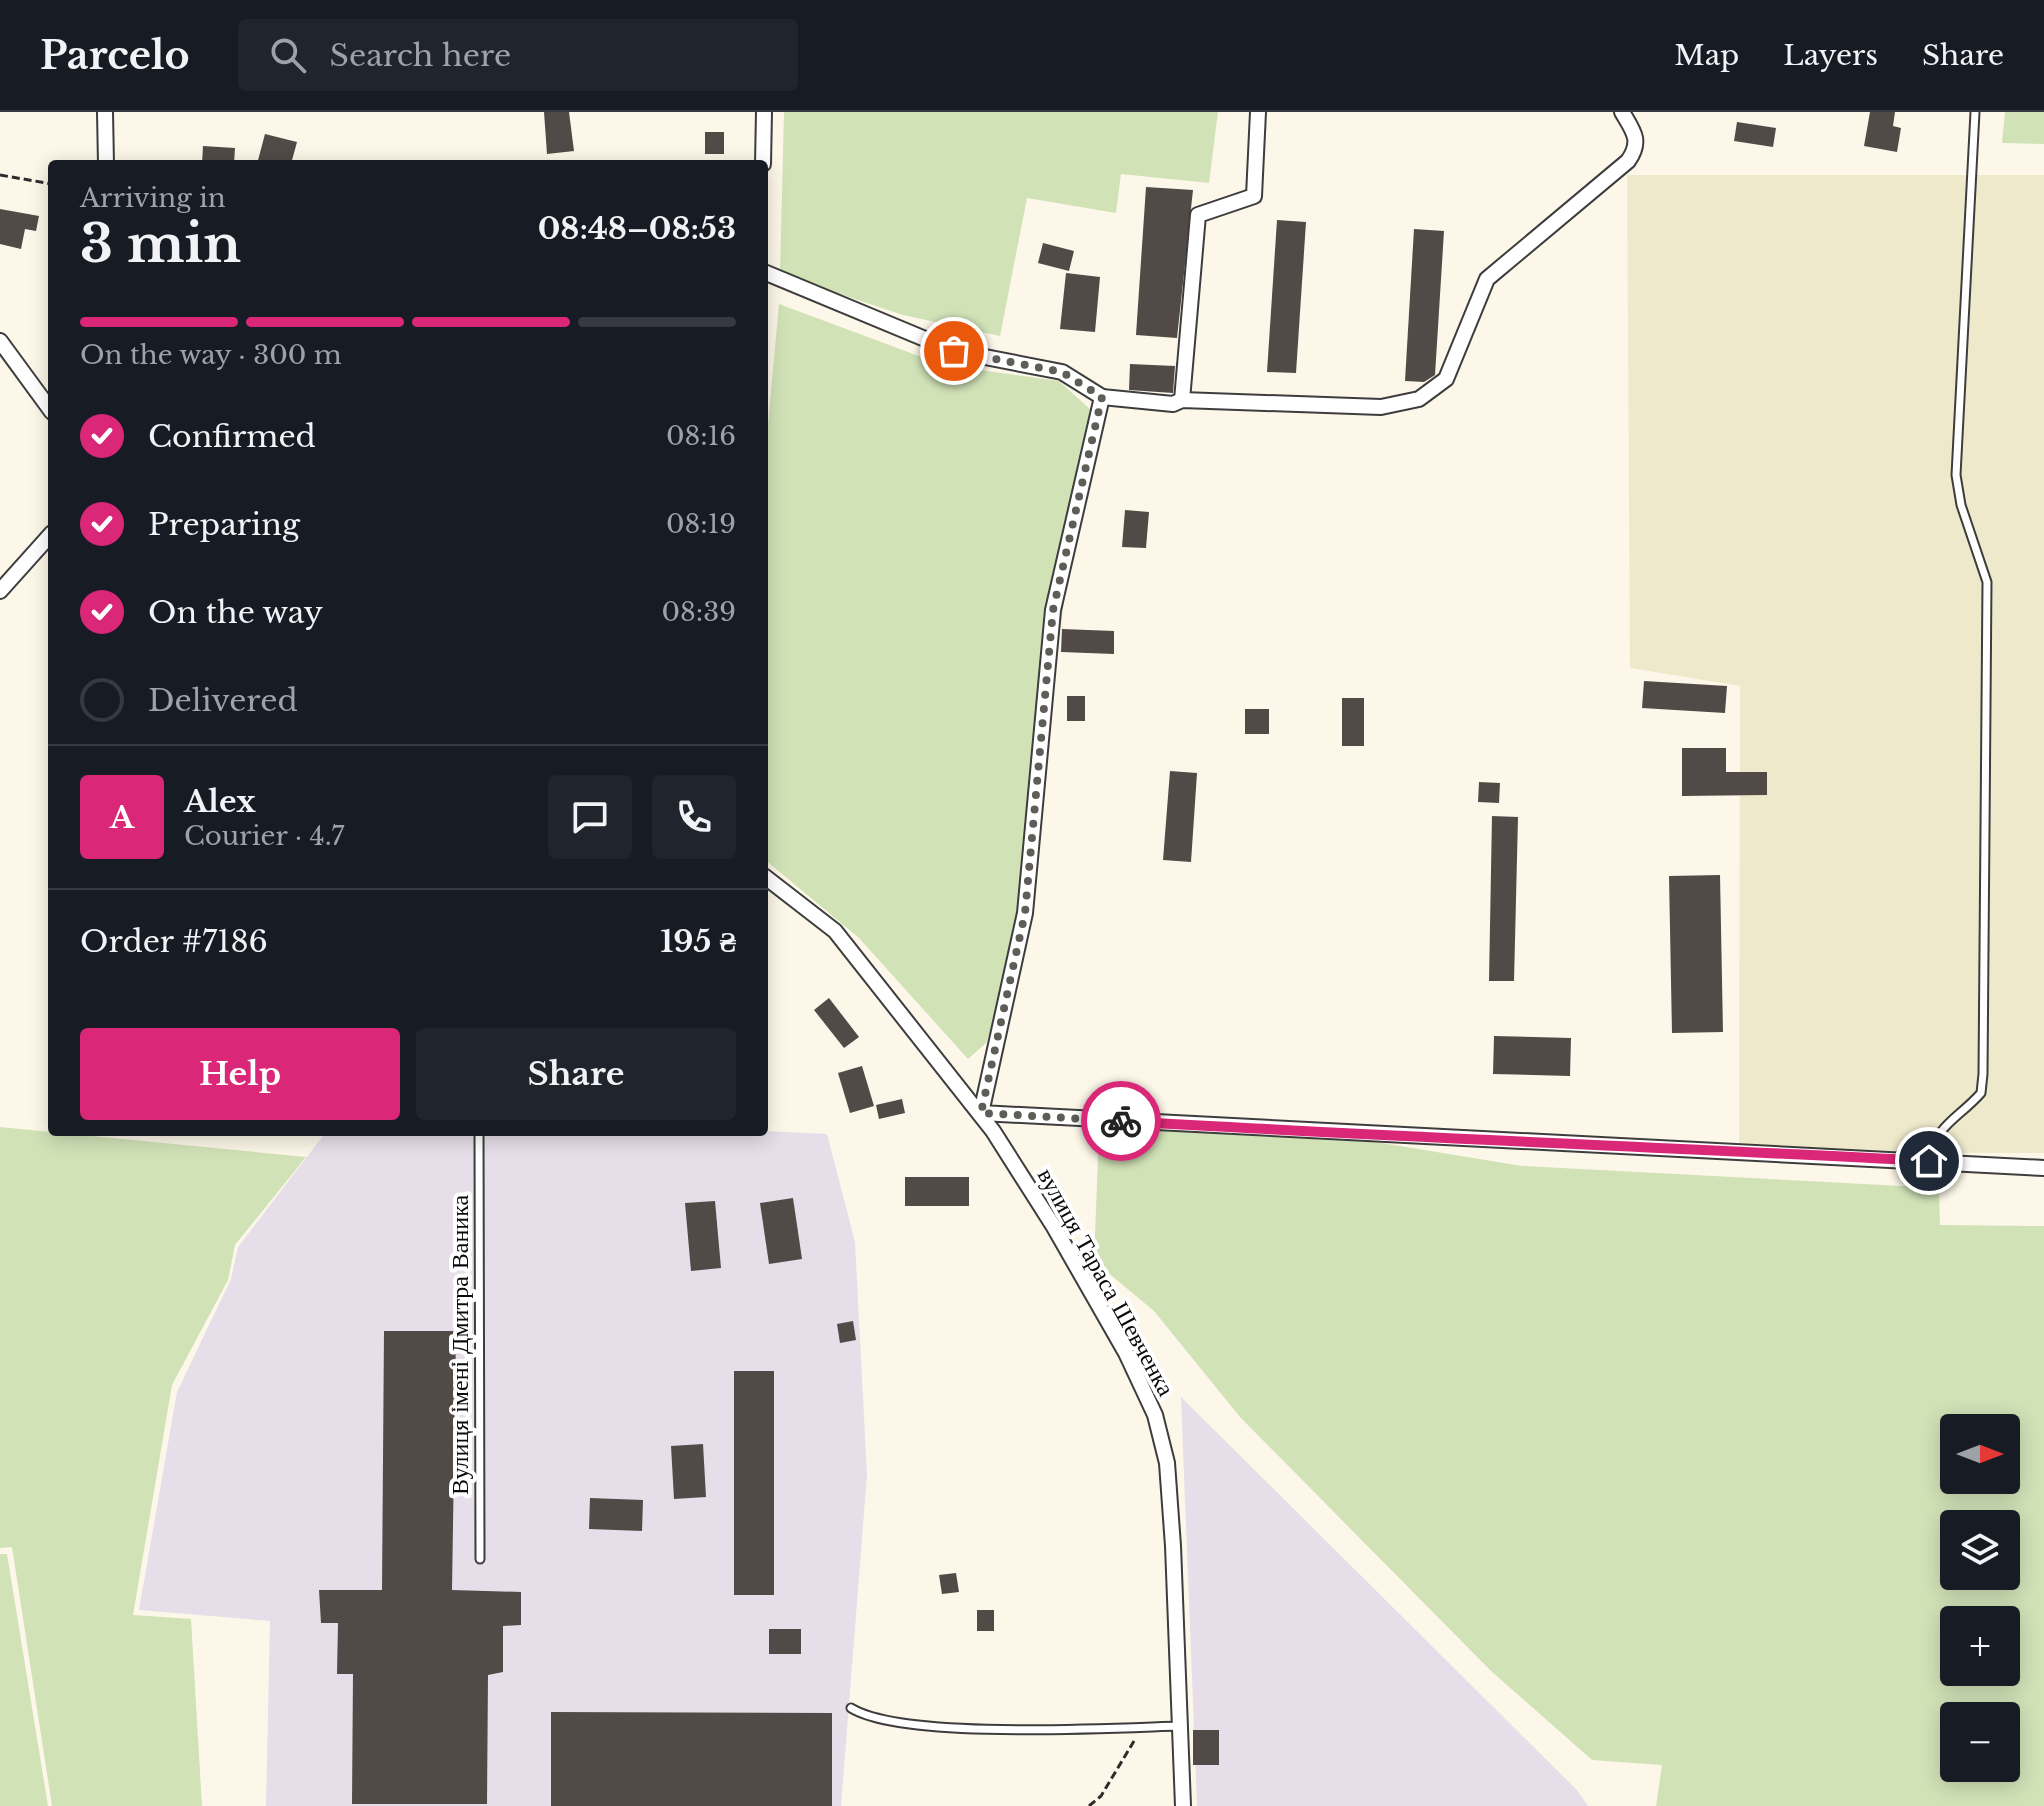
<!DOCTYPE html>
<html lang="en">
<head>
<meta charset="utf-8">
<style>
	:root { --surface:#171b24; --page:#20242c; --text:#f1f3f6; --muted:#9ea1a6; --line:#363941; --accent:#db2777 }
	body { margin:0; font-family:"Libre Baskerville",serif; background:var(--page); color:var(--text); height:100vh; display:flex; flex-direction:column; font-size:30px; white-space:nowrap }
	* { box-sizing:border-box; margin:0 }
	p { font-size:26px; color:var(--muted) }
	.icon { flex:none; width:44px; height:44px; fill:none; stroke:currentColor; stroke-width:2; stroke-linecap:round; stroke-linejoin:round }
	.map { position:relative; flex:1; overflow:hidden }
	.panel { position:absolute; left:48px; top:48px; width:720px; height:976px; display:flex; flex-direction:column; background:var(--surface); border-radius:8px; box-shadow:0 4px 20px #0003 }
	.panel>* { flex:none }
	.needle { width:52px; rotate:90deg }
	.buttons { position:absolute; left:1940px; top:1302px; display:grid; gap:16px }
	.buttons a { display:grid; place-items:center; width:80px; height:80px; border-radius:8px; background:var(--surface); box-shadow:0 4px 20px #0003; font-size:40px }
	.pin { position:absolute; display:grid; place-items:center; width:68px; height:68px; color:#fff; margin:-34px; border:4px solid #fff; border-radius:50%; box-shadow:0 2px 8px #0007 }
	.courier { position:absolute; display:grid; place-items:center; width:80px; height:80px; margin:-40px; border:6px solid #db2777; border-radius:50%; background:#fff; color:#222; box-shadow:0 2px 10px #0007 }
	.headline em { font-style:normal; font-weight:800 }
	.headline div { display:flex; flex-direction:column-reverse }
	.headline { display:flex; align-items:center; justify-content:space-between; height:136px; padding:0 32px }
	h1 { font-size:52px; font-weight:800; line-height:60px }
	.bar { display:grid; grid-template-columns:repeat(4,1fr); gap:12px 8px; align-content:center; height:96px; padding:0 32px }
	.bar i { height:10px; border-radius:6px; background:var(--line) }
	.bar .on { background:var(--accent) }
	.bar p { grid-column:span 4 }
	.line { display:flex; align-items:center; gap:20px; padding:0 32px; border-top:2px solid var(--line) }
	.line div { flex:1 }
	.round { display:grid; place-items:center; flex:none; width:84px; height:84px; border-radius:8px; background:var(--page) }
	ol { padding:0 32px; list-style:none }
	li { display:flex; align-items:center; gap:24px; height:88px }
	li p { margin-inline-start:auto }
	li .icon { padding:8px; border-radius:50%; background:var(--accent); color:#fff; stroke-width:4 }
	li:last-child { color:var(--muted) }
	li i { width:44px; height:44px; border:4px solid var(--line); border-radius:50% }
	.action { display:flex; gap:16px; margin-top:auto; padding:16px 32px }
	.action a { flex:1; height:92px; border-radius:8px; background:var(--accent); color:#fff; font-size:32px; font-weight:800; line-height:92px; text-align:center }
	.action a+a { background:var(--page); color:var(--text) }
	header { display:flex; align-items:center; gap:48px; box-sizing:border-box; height:112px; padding:0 40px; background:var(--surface); border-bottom:2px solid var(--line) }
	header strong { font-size:38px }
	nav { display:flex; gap:44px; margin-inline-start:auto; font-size:28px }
	.search { width:560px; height:72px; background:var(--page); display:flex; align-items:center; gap:20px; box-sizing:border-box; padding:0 28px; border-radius:8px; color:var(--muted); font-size:30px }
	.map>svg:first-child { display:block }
	.industrial { fill:#e6dee8 }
	.farmland { fill:#efe9cc }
	.green { fill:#d1e2b7; fill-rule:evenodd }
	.building { fill:#514a47 }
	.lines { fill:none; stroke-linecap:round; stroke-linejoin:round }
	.lane-casing { stroke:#3d3d3d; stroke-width:11 }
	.street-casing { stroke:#3d3d3d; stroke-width:18 }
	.path { stroke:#2c2c2c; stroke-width:3; stroke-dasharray:8 4; stroke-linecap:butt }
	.lane { stroke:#fff; stroke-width:7 }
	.street { stroke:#fff; stroke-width:14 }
	.done { stroke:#5f5d58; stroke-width:8; stroke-dasharray:0 14.4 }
	.route { stroke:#db2777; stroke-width:10 }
	.labels { text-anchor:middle; stroke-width:8; stroke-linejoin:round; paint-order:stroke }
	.street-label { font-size:24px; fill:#0a0a0a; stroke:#fff }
</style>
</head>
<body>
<header>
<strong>Parcelo</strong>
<div class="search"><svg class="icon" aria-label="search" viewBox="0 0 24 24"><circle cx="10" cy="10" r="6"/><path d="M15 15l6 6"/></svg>Search here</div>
<nav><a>Map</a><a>Layers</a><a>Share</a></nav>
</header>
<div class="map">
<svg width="2044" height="1694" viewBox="0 0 2044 1694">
	<rect width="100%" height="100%" fill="#fdf7e9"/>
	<!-- industrial -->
	<g class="industrial">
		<path d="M 764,1019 L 827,1022 L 855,1130 L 867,1363 L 841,1694 L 266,1694 L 270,1509 L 139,1498 L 177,1280 L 231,1167 L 238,1135 L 326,1020 Z"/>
		<path d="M 1181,1285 L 1577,1678 L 1588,1694 L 1197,1694 Z"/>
	</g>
	<!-- farmland -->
	<path class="farmland" d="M 1627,63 L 2044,63 L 2044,1041 L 1739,1040 L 1740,574 L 1630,556 Z"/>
	<!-- green -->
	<g class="green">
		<path d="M 784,0 L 1218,0 L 1209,71 L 1121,62 L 1116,101 L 1027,86 L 1000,224 L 903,203 L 780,162 Z"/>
		<path d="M 2005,0 L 2044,0 L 2044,32 L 2002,31 Z"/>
		<path d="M 779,192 L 943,253 L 1059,269 L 1090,297 L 1048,608 L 1041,719 L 1022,832 L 986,931 L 968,947 L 859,826 L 764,747 L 764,356 Z"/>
		<path d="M 1100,994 L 1333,1023 L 1522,1054 L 1939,1076 L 1940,1113 L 2044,1114 L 2044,1694 L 1656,1694 L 1662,1653 L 1592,1648 L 1491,1559 L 1240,1305 L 1154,1199 L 1094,1149 ZM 1954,1316 L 2006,1316 L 2006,1368 L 1954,1368 ZM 1954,1412 L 2006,1412 L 2006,1464 L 1954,1464 ZM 1954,1508 L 2006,1508 L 2006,1560 L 1954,1560 ZM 1954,1604 L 2006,1604 L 2006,1656 L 1954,1656 Z"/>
		<path d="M 0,1015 L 306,1045 L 235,1133 L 228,1168 L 172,1273 L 133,1503 L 191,1507 L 202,1694 L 52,1694 L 12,1435 L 0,1436 Z"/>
		<path d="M 0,1442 L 7,1442 L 48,1694 L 0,1694 Z"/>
	</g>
	<!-- building -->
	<g class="building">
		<path d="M 544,0 L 569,0 L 574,39 L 547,42 Z"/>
		<path d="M 1870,0 L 1895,0 L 1893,14 L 1901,16 L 1897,40 L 1864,34 Z"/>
		<path d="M 1737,10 L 1776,16 L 1773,35 L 1734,29 Z"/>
		<rect x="705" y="20" width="19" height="22"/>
		<path d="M 265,22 L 297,30 L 291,52 L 257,52 Z"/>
		<path d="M 203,34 L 235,36 L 234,52 L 202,52 Z"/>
		<path d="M 1146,75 L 1193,78 L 1177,226 L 1136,223 Z"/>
		<path d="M 0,97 L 39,104 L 36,119 L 25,117 L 21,137 L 0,132 Z"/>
		<path d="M 1277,108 L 1306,110 L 1296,261 L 1267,260 Z"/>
		<path d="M 1414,117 L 1444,119 L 1435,263 L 1424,270 L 1405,269 Z"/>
		<path d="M 1043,131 L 1074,139 L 1069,159 L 1038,151 Z"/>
		<path d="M 1066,161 L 1100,165 L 1095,220 L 1060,217 Z"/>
		<path d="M 1130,252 L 1175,254 L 1173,281 L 1129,278 Z"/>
		<path d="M 1125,398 L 1149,400 L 1146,436 L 1122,435 Z"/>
		<path d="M 1062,517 L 1114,519 L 1114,542 L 1061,540 Z"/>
		<path d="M 1644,569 L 1727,574 L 1725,601 L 1642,596 Z"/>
		<rect x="1067" y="584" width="18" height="25"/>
		<rect x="1342" y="586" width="22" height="48"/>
		<rect x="1245" y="597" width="24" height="25"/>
		<path d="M 1682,636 L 1726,636 L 1726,660 L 1767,660 L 1767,683 L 1682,684 Z"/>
		<path d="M 1170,659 L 1197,661 L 1191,750 L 1163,748 Z"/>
		<path d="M 1479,670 L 1500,671 L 1499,691 L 1478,690 Z"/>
		<path d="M 1492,704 L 1518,705 L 1514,869 L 1489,869 Z"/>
		<path d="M 1720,763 L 1723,920 L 1672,921 L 1669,764 Z"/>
		<path d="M 829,886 L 859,925 L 844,936 L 814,898 Z"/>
		<path d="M 1494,924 L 1571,926 L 1570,964 L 1493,962 Z"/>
		<path d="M 862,954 L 874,994 L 850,1001 L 838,961 Z"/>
		<path d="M 902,987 L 905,1001 L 879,1007 L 876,993 Z"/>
		<rect x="905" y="1065" width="64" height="29"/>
		<path d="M 793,1086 L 802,1147 L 769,1152 L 760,1091 Z"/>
		<path d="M 715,1089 L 721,1156 L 691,1159 L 685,1091 Z"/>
		<path d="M 853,1209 L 856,1228 L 840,1231 L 837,1212 Z"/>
		<path d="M 384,1219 L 456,1219 L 452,1478 L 521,1480 L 521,1513 L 503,1514 L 503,1560 L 488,1563 L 487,1692 L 352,1692 L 353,1562 L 337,1562 L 338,1511 L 321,1511 L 319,1478 L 382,1478 Z"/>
		<rect x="734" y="1259" width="40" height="224"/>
		<path d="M 703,1332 L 706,1385 L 674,1387 L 671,1334 Z"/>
		<path d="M 590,1386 L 643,1388 L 642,1419 L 589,1417 Z"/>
		<path d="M 956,1461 L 959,1480 L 942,1482 L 939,1463 Z"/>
		<rect x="977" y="1498" width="17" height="21"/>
		<rect x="769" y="1517" width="32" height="25"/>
		<path d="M 551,1600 L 832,1601 L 832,1694 L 551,1694 Z"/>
		<rect x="1193" y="1618" width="26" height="35"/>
	</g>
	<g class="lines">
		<defs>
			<g id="lane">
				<path d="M 479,1020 L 480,1447"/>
				<path d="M 1929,1049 C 1936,1012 1958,1007 1981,981 L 1983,962 L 1987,470 L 1961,393 L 1956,363 L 1975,0"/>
				<path d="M 851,1596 C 902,1628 1112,1616 1180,1614"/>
			</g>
			<g id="street">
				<path d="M 105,0 L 106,52"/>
				<path d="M 763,52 L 764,0"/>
				<path d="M 764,160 L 954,239 L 1062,260 L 1102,285 L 1053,498 L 1025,801 L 981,1001 L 2044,1056"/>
				<path d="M 0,229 L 52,300"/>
				<path d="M 1102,285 L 1173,292 L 1182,288 L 1381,295 L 1419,287 L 1446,267 L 1487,167 L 1628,49 C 1642,29 1634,20 1622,0"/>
				<path d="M 1182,288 L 1198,103 L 1254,84 L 1258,0"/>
				<path d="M 0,479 L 52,421"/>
				<path d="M 764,764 L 835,819 L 993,1019 L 1054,1115 L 1126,1241 L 1155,1303 L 1167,1351 L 1173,1434 L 1183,1694"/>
			</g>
		</defs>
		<!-- lane casing -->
		<use href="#lane" class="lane-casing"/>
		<!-- street casing -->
		<use href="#street" class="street-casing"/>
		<!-- path -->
		<g class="path">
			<path d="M 0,63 L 52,72"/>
			<path d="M 1089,1694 L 1101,1684 L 1134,1629"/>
		</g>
		<!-- lane -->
		<use href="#lane" class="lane"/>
		<!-- street -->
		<use href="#street" class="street"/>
	</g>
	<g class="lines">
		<!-- done -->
		<path class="done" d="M 954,239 L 1062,260 L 1102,285 L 1053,498 L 1025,801 L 981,1001 L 1121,1009"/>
		<!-- route -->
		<path class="route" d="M 1121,1009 C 1390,1025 1660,1035 1929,1049"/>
	</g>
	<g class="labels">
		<!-- street labels -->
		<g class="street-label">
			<text transform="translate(1106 1170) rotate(61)" y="8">вулиця Тараса Шевченка</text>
			<text transform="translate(460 1233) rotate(-90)" y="8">Вулиця імені Дмитра Ваника</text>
		</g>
	</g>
</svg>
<div class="buttons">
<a><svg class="needle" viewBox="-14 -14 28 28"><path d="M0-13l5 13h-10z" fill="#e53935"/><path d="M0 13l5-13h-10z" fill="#9ea1a6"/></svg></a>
<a><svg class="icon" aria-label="layers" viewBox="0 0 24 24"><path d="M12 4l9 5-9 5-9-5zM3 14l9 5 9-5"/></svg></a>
<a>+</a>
<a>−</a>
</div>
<div class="pin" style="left:954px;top:239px;background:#ea580c"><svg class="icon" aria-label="bag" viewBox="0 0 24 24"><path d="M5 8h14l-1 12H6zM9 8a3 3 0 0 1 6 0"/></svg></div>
<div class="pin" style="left:1929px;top:1049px;background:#1f2937"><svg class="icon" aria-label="home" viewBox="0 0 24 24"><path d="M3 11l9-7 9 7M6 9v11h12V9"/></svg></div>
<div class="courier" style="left:1121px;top:1009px"><svg class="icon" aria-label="bike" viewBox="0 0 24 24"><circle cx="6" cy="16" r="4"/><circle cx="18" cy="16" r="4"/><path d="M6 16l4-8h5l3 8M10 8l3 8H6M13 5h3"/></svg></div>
<section class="panel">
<div class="headline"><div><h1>3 min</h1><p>Arriving in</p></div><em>08:48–08:53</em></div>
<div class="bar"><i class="on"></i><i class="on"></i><i class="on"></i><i></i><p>On the way · 300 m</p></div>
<ol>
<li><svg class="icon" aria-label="check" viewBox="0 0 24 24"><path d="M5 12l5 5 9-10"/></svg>Confirmed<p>08:16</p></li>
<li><svg class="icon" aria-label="check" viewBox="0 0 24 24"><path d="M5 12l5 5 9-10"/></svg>Preparing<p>08:19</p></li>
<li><svg class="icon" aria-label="check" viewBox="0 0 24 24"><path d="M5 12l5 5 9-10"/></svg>On the way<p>08:39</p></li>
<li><i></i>Delivered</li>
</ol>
<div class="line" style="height:144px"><b class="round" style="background:var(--accent);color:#fff">A</b><div><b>Alex</b><p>Courier · 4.7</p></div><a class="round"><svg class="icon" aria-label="chat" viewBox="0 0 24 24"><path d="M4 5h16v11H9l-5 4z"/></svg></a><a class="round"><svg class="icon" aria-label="phone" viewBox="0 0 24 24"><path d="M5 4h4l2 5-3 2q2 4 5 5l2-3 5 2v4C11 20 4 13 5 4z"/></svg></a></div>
<div class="line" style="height:104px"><div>Order #7186</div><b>195 ₴</b></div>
<div class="action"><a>Help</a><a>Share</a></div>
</section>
</div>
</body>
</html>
